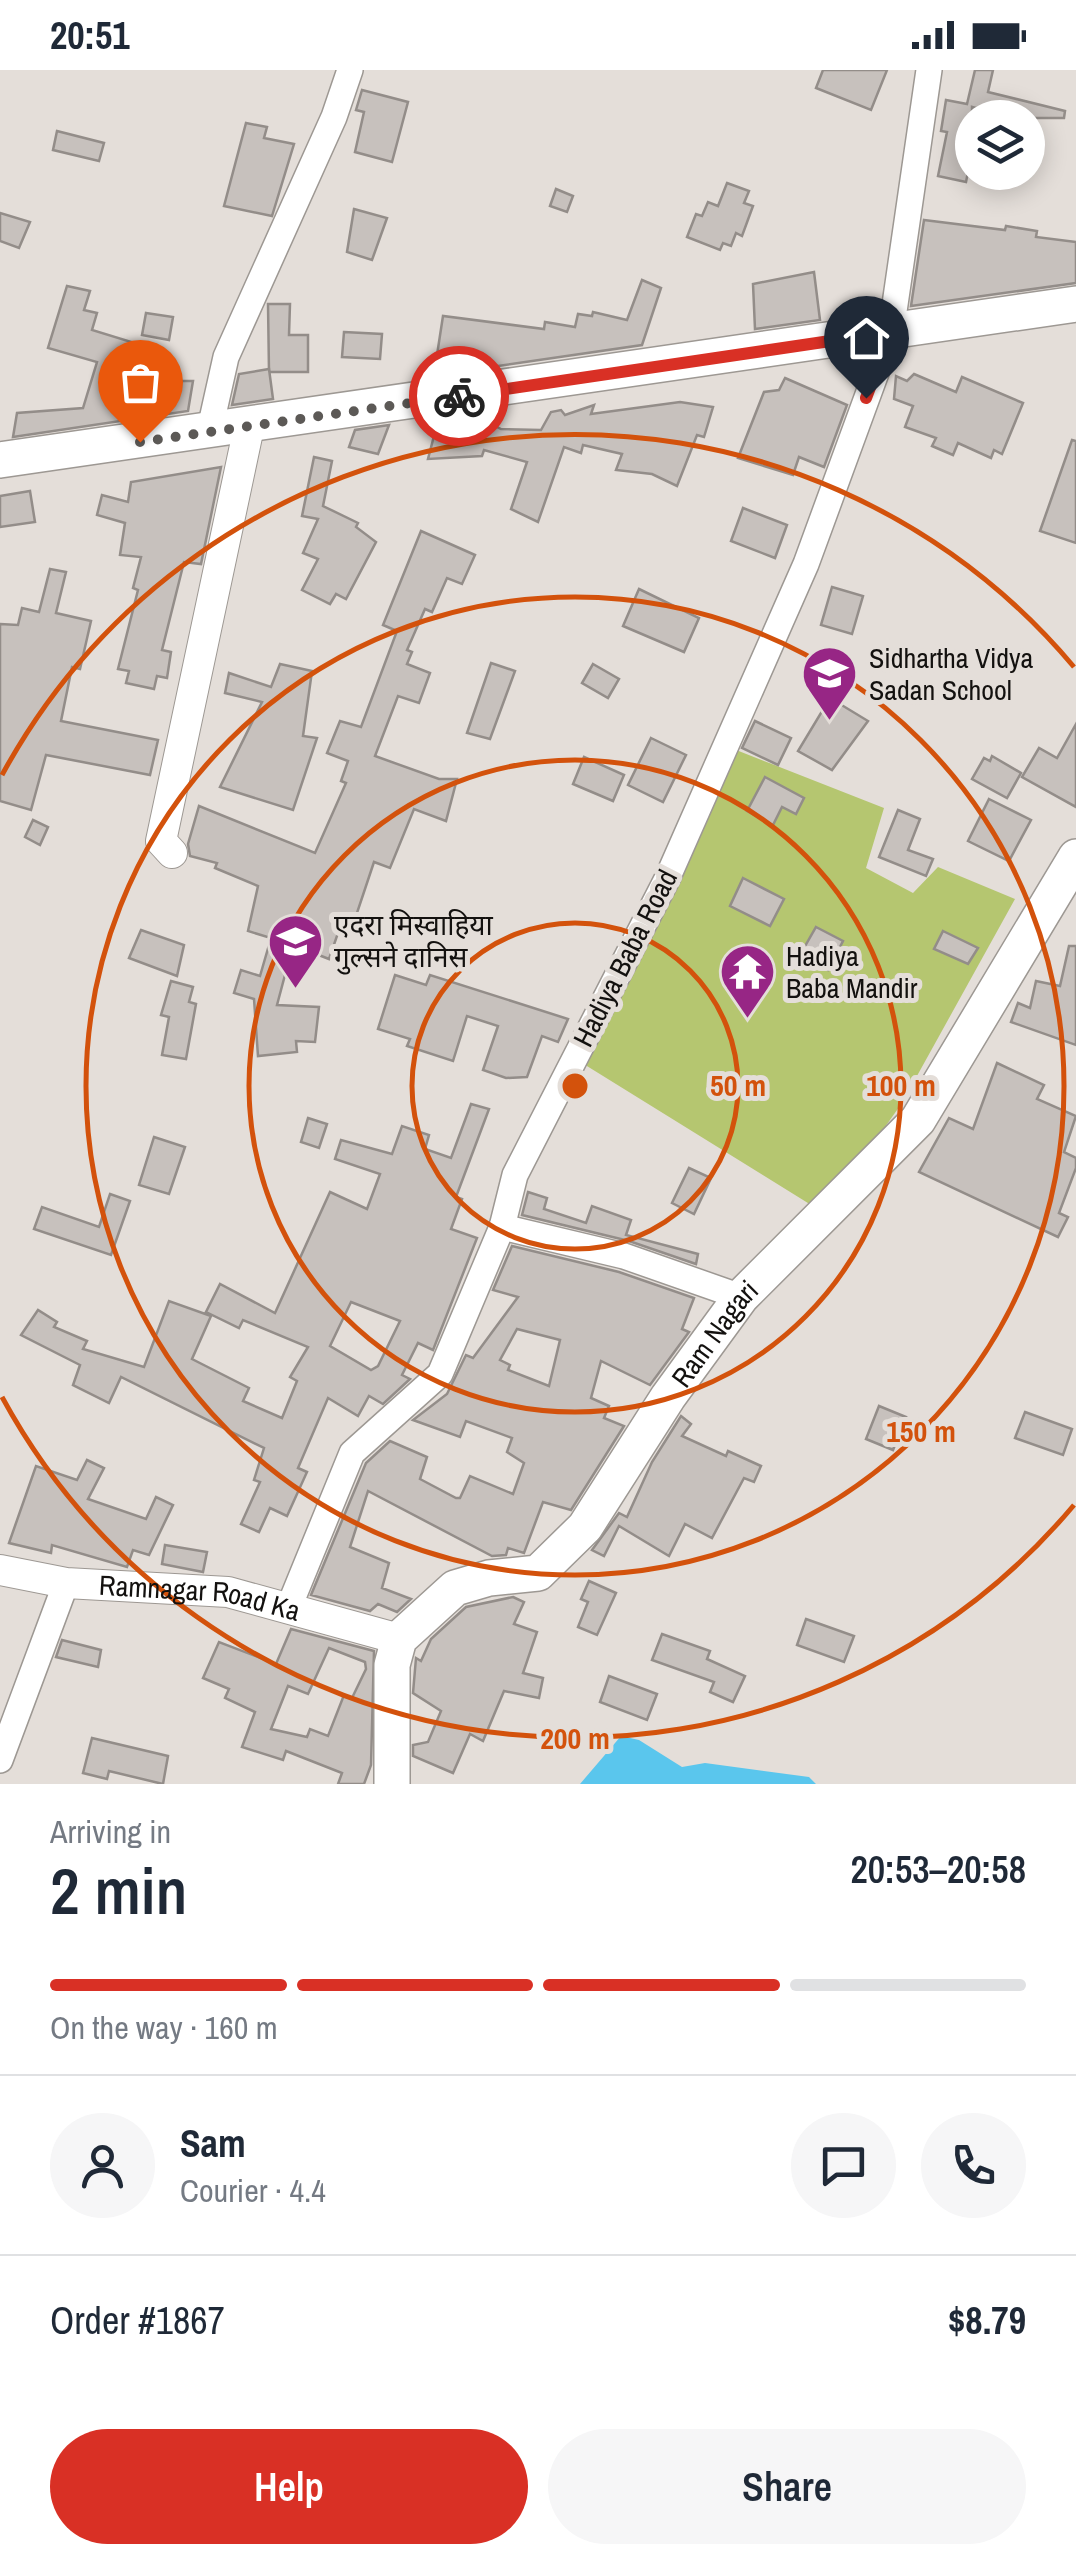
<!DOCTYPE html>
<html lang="en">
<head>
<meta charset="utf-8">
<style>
	:root { --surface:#fff; --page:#f6f6f7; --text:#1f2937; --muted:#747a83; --line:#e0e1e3; --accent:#d93025 }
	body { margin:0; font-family:"Archivo Narrow","Noto Sans Devanagari",sans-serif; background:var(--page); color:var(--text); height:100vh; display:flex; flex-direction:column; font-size:38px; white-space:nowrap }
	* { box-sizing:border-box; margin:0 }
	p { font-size:32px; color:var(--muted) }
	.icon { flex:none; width:55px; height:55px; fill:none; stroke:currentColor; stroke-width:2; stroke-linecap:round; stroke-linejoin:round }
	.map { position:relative; height:1714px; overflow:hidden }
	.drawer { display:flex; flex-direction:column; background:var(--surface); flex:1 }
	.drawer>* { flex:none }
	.buttons { position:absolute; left:955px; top:30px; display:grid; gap:20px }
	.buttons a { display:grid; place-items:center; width:90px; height:90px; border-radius:50%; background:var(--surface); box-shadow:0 5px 25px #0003; font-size:50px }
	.pin { position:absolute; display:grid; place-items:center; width:85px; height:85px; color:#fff; margin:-102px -42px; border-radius:50% 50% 50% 0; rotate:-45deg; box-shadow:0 0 10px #0007 }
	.pin .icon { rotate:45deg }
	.courier { position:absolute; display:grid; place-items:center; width:100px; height:100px; margin:-50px; border:8px solid #d93025; border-radius:50%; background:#fff; color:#222; box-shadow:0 2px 12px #0007 }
	.headline em { font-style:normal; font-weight:600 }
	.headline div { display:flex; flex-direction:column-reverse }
	.headline { display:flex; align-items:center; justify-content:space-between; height:170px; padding:0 50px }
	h1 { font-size:65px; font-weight:600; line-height:75px }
	.bar { display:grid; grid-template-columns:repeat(4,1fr); gap:15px 10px; align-content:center; height:120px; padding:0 50px }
	.bar i { height:12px; border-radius:8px; background:var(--line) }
	.bar .selected { background:var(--accent) }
	.bar p { grid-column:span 4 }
	.line { display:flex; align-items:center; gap:25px; padding:0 50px; border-top:2px solid var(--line) }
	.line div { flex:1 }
	.round { display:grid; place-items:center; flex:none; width:105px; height:105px; border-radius:52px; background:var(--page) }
	.primary-button { display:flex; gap:20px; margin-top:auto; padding:20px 50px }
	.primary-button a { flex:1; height:115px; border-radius:60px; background:var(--accent); color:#fff; font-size:40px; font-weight:600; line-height:115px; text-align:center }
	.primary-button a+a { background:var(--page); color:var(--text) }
	.status { display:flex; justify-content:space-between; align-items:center; height:70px; padding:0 50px; background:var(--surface); direction:ltr }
	.status svg { height:28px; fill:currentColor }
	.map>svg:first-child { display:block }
	.green { fill:#b5c670 }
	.water { fill:#5ac6ed }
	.building { fill:#c7c1bd; stroke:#938d89; stroke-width:2.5; fill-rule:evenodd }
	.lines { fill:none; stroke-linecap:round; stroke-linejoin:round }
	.minor-casing { stroke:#9d9893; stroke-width:28 }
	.tertiary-casing { stroke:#9d9893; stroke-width:32 }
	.secondary-casing { stroke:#9d9893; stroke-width:38 }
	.minor { stroke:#fff; stroke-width:25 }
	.tertiary { stroke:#fff; stroke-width:30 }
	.secondary { stroke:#fff; stroke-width:35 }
	.done { stroke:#5c5956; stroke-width:10; stroke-dasharray:0 18 }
	.route { stroke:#d93025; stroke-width:12 }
	.ring { fill:none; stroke:#d3520c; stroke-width:5 }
	.labels { text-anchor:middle; stroke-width:10; stroke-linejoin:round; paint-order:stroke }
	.poi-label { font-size:28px; fill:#13110f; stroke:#e4ded9; text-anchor:start }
	.street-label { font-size:28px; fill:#13110f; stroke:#e4ded9 }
	.centre { fill:#d3520c; stroke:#e4ded9; stroke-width:5 }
	.ring-label { font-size:30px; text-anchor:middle; font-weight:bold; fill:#d3520c; stroke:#e4ded9; stroke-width:10; stroke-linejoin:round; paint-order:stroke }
</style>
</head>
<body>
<div class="status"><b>20:51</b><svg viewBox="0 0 49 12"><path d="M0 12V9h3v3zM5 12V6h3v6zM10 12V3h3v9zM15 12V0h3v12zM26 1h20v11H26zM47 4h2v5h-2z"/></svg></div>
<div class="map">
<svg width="1076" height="1714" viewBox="0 0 1076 1714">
	<rect width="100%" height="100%" fill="#e4ded9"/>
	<!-- green -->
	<path class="green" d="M 726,676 L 884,738 L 866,798 L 913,823 L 938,797 L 1015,829 L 902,1033 L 824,1143 L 574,988 Z"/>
	<!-- water -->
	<path class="water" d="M 621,1666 L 639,1670 L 682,1697 L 705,1693 L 809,1707 L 816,1714 L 580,1714 Z"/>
	<!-- building -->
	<g class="building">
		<path d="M 823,0 L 887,0 L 871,40 L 816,18 Z"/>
		<path d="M 975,0 L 993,0 L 988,22 L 1065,41 L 1064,48 L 1012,48 L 972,37 L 972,82 L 966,112 L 938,106 L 947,62 L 941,61 L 946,30 L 967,34 Z"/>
		<path d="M 362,20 L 408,32 L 392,92 L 355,82 L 364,42 L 356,40 Z"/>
		<path d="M 246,53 L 267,57 L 264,68 L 294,74 L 272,146 L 224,136 Z"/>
		<path d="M 57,61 L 104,73 L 99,91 L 53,80 Z"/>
		<path d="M 727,113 L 749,121 L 744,133 L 753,136 L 742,166 L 736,163 L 731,176 L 723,173 L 720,180 L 687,167 L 696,144 L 702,146 L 708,132 L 718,136 Z"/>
		<path d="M 556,119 L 573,126 L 567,142 L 550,136 Z"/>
		<path d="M 354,139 L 387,148 L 372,190 L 347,182 Z"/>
		<path d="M 0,143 L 30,152 L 19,178 L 0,171 Z"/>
		<path d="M 924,150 L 1005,160 L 1006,156 L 1037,161 L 1036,167 L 1076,172 L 1076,213 L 911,236 Z"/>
		<path d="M 814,202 L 820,250 L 755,259 L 753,214 Z"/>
		<path d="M 642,210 L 661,218 L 642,275 L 464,301 L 435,298 L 443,246 L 544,259 L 545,252 L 575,257 L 578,244 L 592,246 L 593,242 L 627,250 Z"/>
		<path d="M 67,216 L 90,221 L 84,240 L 97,243 L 92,260 L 138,274 L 127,311 L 193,311 L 188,341 L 13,367 L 17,343 L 83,338 L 97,292 L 48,278 Z"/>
		<path d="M 268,234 L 290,234 L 289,265 L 308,265 L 308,302 L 269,302 Z"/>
		<path d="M 146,243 L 173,247 L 169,270 L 142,265 Z"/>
		<path d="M 344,262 L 382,264 L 380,289 L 342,287 Z"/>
		<path d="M 269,299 L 273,329 L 232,335 L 239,304 Z"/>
		<path d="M 914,304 L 956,322 L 962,307 L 1023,333 L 1002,384 L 994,380 L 991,388 L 958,373 L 953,385 L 932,376 L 936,368 L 905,357 L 913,336 L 894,329 L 896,306 L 907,311 Z"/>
		<path d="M 785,308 L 847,335 L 824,397 L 799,387 L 793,405 L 738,388 L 764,322 L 779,320 Z"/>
		<path d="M 680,332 L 713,337 L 704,367 L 697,365 L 677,416 L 652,404 L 616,400 L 622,384 L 583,375 L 581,383 L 564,377 L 538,452 L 511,439 L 527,392 L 484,380 L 482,386 L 428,389 L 435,362 L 491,354 L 501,359 L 541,360 L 551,342 L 561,340 L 565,345 L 594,335 L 591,344 Z"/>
		<path d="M 389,355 L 378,384 L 349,377 L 355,360 Z"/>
		<path d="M 1072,370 L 1076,371 L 1076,473 L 1040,461 Z"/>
		<path d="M 314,387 L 332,391 L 323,436 L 358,453 L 356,457 L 376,472 L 346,529 L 336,524 L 330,534 L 302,520 L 318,489 L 303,483 L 318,449 L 302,446 Z"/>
		<path d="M 221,397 L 201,494 L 184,492 L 162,580 L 171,582 L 167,608 L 157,606 L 154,619 L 126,613 L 129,601 L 118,599 L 138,520 L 133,518 L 141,487 L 120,485 L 125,453 L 97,445 L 102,425 L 128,432 L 131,412 Z"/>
		<path d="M 30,421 L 35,452 L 0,457 L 0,426 Z"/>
		<path d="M 743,438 L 787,455 L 775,488 L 731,471 Z"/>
		<path d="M 421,461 L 475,485 L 462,514 L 447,508 L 432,542 L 425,539 L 407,580 L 412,582 L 407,594 L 430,603 L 419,633 L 398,626 L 375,686 L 439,709 L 457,709 L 446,751 L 414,739 L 390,798 L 374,792 L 350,864 L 339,860 L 329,889 L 293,875 L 277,935 L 319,937 L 315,972 L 296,971 L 297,982 L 258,986 L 254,929 L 234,923 L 241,900 L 260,906 L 271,868 L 248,861 L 258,816 L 215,798 L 217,793 L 190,786 L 188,774 L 199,736 L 315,783 L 346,713 L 341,711 L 348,691 L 327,683 L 340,651 L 361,657 L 397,561 L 383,555 Z"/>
		<path d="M 50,499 L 66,502 L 56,543 L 91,551 L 80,599 L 72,597 L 61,651 L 158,670 L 150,705 L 46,685 L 31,740 L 0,731 L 0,554 L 18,555 L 22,538 L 39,542 Z"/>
		<path d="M 832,517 L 863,526 L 852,564 L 821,555 Z"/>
		<path d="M 639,519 L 699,548 L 684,582 L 623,556 Z"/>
		<path d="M 491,593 L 515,601 L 490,669 L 467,663 Z"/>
		<path d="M 280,594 L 312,601 L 303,666 L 317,668 L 293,740 L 220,717 L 262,632 L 225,623 L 229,603 L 271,617 Z"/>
		<path d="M 593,594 L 619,609 L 608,628 L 582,613 Z"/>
		<path d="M 830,628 L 868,651 L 832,700 L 798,681 Z"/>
		<path d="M 755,651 L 791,668 L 778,695 L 742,678 Z"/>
		<path d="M 1076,654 L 1076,737 L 1022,707 L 1039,678 L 1057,688 Z"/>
		<path d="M 651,668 L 686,685 L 663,732 L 628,715 Z"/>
		<path d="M 992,686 L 1021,703 L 1007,728 L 972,709 L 984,688 L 990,691 Z"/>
		<path d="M 584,687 L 624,705 L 613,731 L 573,714 Z"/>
		<path d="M 765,707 L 804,728 L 796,744 L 782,737 L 773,755 L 747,741 Z"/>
		<path d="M 989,729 L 1031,750 L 1009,791 L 968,771 Z"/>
		<path d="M 898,740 L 920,749 L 908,780 L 933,789 L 926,806 L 879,787 Z"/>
		<path d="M 33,750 L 48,757 L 40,775 L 25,767 Z"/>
		<path d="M 743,808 L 784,829 L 770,856 L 730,836 Z"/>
		<path d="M 816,857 L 843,871 L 828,900 L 800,885 Z"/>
		<path d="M 141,860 L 184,875 L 177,906 L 129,888 Z"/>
		<path d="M 943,861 L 978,878 L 968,894 L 934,879 Z"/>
		<path d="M 1069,876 L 1076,876 L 1076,975 L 1011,952 L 1018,933 L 1030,938 L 1036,911 L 1060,916 Z"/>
		<path d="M 395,905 L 426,915 L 430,905 L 568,949 L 558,972 L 542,966 L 527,1007 L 506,1008 L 483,1000 L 498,956 L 467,946 L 453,991 L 407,976 L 410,969 L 378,959 Z"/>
		<path d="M 171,911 L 193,917 L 189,932 L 196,934 L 186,989 L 162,985 L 169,947 L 161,945 Z"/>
		<path d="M 997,993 L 1044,1015 L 1037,1029 L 1076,1046 L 1064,1082 L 1076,1088 L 1076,1098 L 1059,1143 L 1068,1147 L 1058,1167 L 919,1102 L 949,1048 L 973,1059 Z"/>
		<path d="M 471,1034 L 489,1039 L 456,1127 L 462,1129 L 451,1159 L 477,1168 L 433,1280 L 418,1273 L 402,1305 L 410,1309 L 383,1334 L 369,1326 L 358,1346 L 328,1328 L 298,1398 L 307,1402 L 287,1446 L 270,1438 L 259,1462 L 241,1454 L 260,1412 L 254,1410 L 264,1378 L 121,1307 L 109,1333 L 73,1315 L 80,1295 L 21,1265 L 38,1240 L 57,1252 L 54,1257 L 87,1271 L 83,1279 L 144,1297 L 169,1231 L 211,1246 L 192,1289 L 249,1318 L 243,1331 L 282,1348 L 297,1311 L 290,1307 L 308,1277 L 243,1250 L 239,1258 L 206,1242 L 220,1214 L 275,1243 L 330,1122 L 367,1139 L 380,1104 L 335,1089 L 341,1070 L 392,1084 L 402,1056 L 429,1065 L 425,1079 L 451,1088 ZM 351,1232 L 400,1251 L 378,1296 L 371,1300 L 330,1276 Z"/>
		<path d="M 308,1048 L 327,1054 L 319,1078 L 301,1072 Z"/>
		<path d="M 154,1067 L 185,1077 L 169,1124 L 139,1115 Z"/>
		<path d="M 689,1098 L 711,1108 L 694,1144 L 672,1133 Z"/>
		<path d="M 528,1122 L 547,1128 L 544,1139 L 586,1153 L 592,1136 L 631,1150 L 626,1165 L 698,1184 L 696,1194 L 629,1171 L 522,1145 Z"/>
		<path d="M 110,1124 L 130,1131 L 111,1185 L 34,1159 L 42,1137 L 99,1157 Z"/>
		<path d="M 512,1176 L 619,1202 L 694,1228 L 682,1259 L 689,1262 L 650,1315 L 601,1291 L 591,1328 L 609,1336 L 604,1348 L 624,1356 L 571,1440 L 543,1432 L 524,1483 L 508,1478 L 506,1485 L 492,1486 L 368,1421 L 350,1477 L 389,1493 L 382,1518 L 411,1529 L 397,1542 L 378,1534 L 370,1541 L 311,1525 L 366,1393 L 390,1371 L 427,1387 L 420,1409 L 456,1428 L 460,1428 L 470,1406 L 513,1424 L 524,1393 L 507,1382 L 512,1368 L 466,1351 L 460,1367 L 413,1350 L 447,1324 L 466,1285 L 473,1288 L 518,1227 L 493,1220 ZM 517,1259 L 560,1270 L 549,1316 L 508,1300 L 510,1295 L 500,1290 Z"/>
		<path d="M 879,1336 L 906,1347 L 893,1380 L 866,1369 Z"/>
		<path d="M 1025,1342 L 1072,1359 L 1063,1385 L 1015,1368 Z"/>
		<path d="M 681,1346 L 691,1354 L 682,1366 L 726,1386 L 728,1381 L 761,1396 L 754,1412 L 744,1408 L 712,1468 L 685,1454 L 669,1486 L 619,1456 L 604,1486 L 592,1480 L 619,1443 L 627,1447 L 652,1392 Z"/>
		<path d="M 87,1390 L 104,1398 L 88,1429 L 146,1449 L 156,1427 L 173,1435 L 149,1485 L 133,1480 L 127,1497 L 52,1475 L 51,1483 L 9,1473 L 36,1396 L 77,1410 Z"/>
		<path d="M 165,1475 L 207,1482 L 203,1502 L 162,1494 Z"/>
		<path d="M 589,1511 L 616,1523 L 597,1565 L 578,1557 L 588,1532 L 581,1529 Z"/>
		<path d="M 513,1527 L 524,1532 L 514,1554 L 537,1562 L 523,1603 L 543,1608 L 539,1628 L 504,1621 L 483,1671 L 470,1664 L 453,1703 L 413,1686 L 413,1675 L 428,1672 L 441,1641 L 413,1623 L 416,1588 L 421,1591 L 431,1569 L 466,1537 Z"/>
		<path d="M 806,1549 L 854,1566 L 844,1592 L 797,1575 Z"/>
		<path d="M 291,1559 L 374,1581 L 371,1695 L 364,1714 L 338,1714 L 342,1703 L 286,1681 L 283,1690 L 242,1677 L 255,1642 L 225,1628 L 229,1619 L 203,1608 L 219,1572 L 276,1594 ZM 329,1578 L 365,1592 L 366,1599 L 352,1628 L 344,1625 L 328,1666 L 310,1659 L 307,1667 L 271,1659 L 288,1616 L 308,1624 Z"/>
		<path d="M 662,1564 L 710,1581 L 707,1589 L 745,1606 L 733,1632 L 710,1622 L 714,1612 L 652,1590 Z"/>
		<path d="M 62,1570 L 101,1580 L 98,1597 L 56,1587 Z"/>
		<path d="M 609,1606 L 657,1624 L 647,1650 L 600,1632 Z"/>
		<path d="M 92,1668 L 168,1686 L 163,1714 L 109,1701 L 107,1709 L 83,1703 Z"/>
	</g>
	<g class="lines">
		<defs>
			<g id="minor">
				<path d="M 209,363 L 226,287 L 334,47 L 350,0"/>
				<path d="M 502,1157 L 624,1186 L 741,1227"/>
				<path d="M 289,1537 L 352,1383 L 440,1304 L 502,1157 L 515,1105 L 667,809 L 806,494 L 891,262 L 929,0"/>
				<path d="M 0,1690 L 66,1513"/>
			</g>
			<g id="tertiary">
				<path d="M 172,783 L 161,771 L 249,357"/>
				<path id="s1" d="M 0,1500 L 66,1513 L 228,1522 L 399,1569"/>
			</g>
			<g id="secondary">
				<path d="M 0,390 L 1076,234"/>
				<path id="s2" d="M 392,1714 L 392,1595 L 399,1569 L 455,1518 L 489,1508 L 538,1503 L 585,1457 L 668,1327 L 741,1227 L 918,1050 L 1076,787"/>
			</g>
		</defs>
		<!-- minor casing -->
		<use href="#minor" class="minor-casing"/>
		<!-- tertiary casing -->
		<use href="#tertiary" class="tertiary-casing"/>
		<!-- secondary casing -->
		<use href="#secondary" class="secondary-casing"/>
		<!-- minor -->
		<use href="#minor" class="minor"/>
		<!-- tertiary -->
		<use href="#tertiary" class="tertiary"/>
		<!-- secondary -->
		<use href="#secondary" class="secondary"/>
	</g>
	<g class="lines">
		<!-- done -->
		<path class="done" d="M 140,372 L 459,326"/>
		<!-- route -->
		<path class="route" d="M 459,326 L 891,262 L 866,328"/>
	</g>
	<!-- distance rings -->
	<g class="ring">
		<circle cx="575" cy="1016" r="163"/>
		<circle cx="575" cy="1016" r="326"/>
		<circle cx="575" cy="1016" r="489"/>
		<path d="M1074 1435A652 652 0 0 1 2 1327M2 705A652 652 0 0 1 1074 597"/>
	</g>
	<!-- icons -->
	<defs>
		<symbol id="school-pin" viewBox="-11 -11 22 30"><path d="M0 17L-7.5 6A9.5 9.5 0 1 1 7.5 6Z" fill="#972685" stroke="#e4ded9"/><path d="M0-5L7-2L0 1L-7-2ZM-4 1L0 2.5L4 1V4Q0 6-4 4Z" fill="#fff"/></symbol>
		<symbol id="temple-pin" viewBox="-11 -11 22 30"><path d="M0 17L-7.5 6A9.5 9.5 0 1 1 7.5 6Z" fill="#972685" stroke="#e4ded9"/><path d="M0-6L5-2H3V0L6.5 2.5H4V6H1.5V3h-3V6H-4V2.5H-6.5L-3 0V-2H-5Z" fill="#fff"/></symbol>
	</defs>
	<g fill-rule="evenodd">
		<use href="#school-pin" x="798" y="572" width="63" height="86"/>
		<use href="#school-pin" x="264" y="840" width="63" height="86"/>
		<use href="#temple-pin" x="716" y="870" width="63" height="86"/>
	</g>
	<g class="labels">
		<!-- poi labels -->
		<g class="poi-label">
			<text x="869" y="598">Sidhartha Vidya<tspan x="869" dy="32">Sadan School</tspan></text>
			<text x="334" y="865">एदरा मिस्वाहिया<tspan x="334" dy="32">गुल्सने दानिस</tspan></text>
			<text x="786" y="896">Hadiya<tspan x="786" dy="32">Baba Mandir</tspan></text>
		</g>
		<!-- street labels -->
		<g class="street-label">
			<text transform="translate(625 888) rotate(-63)" y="10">Hadiya Baba Road</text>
			<text dy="10" stroke="none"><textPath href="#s2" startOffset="605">Ram Nagari</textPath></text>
			<text dy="10" stroke="none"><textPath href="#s1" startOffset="202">Ramnagar Road Ka</textPath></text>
		</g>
	</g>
	<circle cx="575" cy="1016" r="15" class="centre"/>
	<g class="ring-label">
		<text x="738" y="1026">50 m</text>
		<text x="901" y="1026">100 m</text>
		<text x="921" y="1372">150 m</text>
		<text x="575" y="1679">200 m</text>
	</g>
</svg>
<div class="buttons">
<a><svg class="icon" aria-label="layers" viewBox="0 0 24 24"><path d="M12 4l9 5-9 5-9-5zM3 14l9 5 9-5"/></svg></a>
</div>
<div class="pin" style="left:140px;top:372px;background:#ea580c"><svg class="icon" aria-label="bag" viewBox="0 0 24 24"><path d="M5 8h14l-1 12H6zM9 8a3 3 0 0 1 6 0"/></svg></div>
<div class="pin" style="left:866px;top:328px;background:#1f2937"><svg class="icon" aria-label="home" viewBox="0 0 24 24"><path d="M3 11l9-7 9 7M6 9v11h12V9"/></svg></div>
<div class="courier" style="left:459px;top:326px"><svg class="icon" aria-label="bike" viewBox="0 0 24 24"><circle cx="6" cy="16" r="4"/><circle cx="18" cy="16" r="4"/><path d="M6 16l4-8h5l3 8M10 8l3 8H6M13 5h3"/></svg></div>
</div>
<section class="drawer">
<div class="headline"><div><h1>2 min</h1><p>Arriving in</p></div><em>20:53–20:58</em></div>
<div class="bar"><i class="selected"></i><i class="selected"></i><i class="selected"></i><i></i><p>On the way · 160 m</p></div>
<div class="line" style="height:180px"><a class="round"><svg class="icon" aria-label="person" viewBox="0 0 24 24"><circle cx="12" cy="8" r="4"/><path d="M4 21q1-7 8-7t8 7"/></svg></a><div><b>Sam</b><p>Courier · 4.4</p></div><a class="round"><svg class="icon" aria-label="chat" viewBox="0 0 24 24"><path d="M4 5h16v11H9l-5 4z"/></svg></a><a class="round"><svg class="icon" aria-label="phone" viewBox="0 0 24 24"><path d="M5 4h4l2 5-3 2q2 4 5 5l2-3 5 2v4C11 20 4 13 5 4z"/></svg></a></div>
<div class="line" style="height:130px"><div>Order #1867</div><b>$8.79</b></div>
<div class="primary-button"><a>Help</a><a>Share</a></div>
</section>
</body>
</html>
